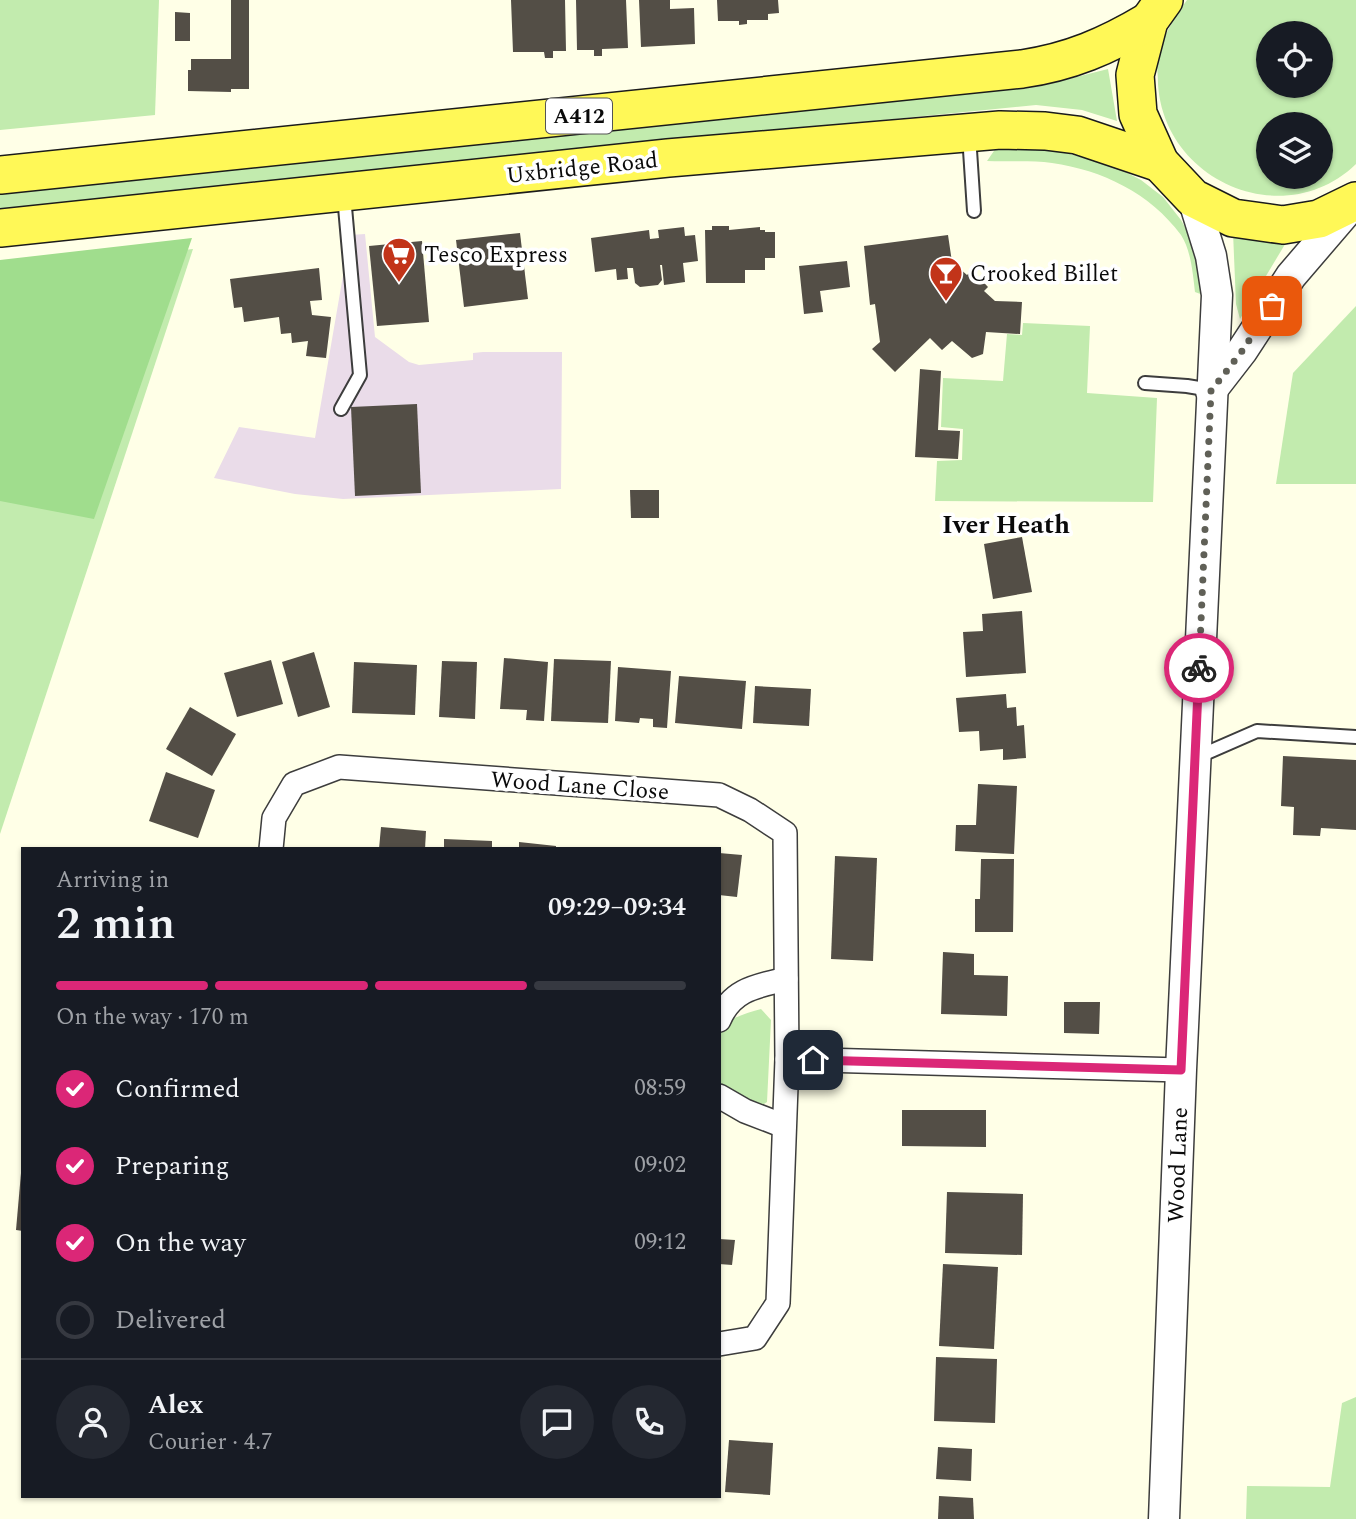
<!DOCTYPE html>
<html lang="en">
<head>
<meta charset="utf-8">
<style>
	:root { --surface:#171b24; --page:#242831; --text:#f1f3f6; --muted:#9ea1a6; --line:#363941; --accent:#db2777 }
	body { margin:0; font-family:Spectral,serif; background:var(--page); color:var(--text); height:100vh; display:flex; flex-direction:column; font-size:26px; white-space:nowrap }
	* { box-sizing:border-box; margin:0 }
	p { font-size:23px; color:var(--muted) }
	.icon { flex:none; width:38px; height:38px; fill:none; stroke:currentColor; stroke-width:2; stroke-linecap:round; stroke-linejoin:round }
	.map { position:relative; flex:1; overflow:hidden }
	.details { position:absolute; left:21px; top:847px; width:700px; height:651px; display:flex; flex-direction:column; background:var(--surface); border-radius:0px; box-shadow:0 2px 5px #0004 }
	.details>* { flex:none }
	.fabs { position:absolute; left:1256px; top:21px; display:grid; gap:14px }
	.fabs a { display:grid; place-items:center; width:77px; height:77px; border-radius:50%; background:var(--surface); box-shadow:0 2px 5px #0004; font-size:35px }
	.pin { position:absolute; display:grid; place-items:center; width:60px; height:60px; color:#fff; margin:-30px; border-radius:14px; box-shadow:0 4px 10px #0006 }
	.courier { position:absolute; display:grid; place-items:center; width:70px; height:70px; margin:-35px; border:5px solid #db2777; border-radius:50%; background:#fff; color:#222; box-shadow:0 2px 9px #0007 }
	.headline em { font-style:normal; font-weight:600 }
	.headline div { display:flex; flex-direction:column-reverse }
	.headline { display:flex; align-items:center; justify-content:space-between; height:119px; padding:0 35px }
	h1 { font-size:46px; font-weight:600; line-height:52px }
	.bar { display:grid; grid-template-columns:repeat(4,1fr); gap:10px 7px; align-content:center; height:84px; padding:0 35px }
	.bar i { height:9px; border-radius:5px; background:var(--line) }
	.bar .active { background:var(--accent) }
	.bar p { grid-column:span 4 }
	.line { display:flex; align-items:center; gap:18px; padding:0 35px; border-top:2px solid var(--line) }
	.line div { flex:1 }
	.round { display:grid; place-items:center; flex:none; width:74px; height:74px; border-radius:37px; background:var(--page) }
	ol { padding:0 35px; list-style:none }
	li { display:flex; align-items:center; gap:21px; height:77px }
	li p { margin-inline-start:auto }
	li .icon { padding:7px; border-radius:50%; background:var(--accent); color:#fff; stroke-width:4 }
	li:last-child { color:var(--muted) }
	li i { width:38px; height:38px; border:4px solid var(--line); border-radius:50% }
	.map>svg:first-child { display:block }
	.industrial { fill:#eadce9 }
	.green { fill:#c2ebae; fill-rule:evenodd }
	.forest { fill:#a0dd8d }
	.building { fill:#534e46 }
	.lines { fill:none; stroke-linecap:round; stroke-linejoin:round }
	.service-casing { stroke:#3d3d3d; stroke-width:16 }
	.minor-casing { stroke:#3d3d3d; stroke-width:26 }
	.tertiary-casing { stroke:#3d3d3d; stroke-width:33 }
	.primary-casing { stroke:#1b1b1b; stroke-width:40 }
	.service { stroke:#fff; stroke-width:12 }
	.minor { stroke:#fff; stroke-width:23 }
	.tertiary { stroke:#fff; stroke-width:30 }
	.primary { stroke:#fff857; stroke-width:37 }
	.done { stroke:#606057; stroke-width:7; stroke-dasharray:0 12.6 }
	.route { stroke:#db2777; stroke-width:9 }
	.labels { text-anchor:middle; stroke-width:7; stroke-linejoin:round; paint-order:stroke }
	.shield { fill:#fff; stroke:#545454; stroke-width:2 }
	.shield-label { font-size:21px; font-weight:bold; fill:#0a0a0a }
	.street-label { font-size:23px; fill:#0a0a0a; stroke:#fff }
	.poi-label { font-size:23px; fill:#0a0a0a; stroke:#fff; text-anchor:start }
	.quarter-label { font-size:26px; font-weight:bold; fill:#0a0a0a; stroke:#fff }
</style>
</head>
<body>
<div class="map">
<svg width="1356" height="1519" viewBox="0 0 1356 1519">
	<rect width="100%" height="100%" fill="#ffffe7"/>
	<!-- industrial -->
	<path class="industrial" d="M 365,234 L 375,337 L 409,362 L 419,365 L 473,360 L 473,353 L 483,352 L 562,352 L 561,489 L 343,499 L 295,494 L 214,478 L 239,427 L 315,438 L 350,235 Z"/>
	<!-- green -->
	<g class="green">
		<path d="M 0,0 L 159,0 L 155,115 L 0,130 Z"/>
		<path d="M 1187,0 L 1356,0 L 1356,164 C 1285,233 1164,182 1158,84 C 1158,77 1157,69 1157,62 C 1161,39 1173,19 1187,0 ZM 1269,33 L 1321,33 L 1321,86 L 1269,86 ZM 1269,124 L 1321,124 L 1321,177 L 1269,177 Z"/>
		<path d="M 1108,69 L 1117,121 L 1082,110 L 1036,105 L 478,160 L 0,212 L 0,192 L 418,150 L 887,99 L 1041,86 Z"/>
		<path d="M 996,148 L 1055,150 L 1114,166 L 1141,180 L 1163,197 L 1181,220 L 1197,249 L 1203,295 L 1195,292 C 1193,275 1191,250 1181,235 C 1150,193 1102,170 1052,163 C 1031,160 1008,162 987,161 Z"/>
		<path d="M 1233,232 L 1287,241 L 1240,319 L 1236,304 Z"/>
		<path d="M 193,249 L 0,834 L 0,269 Z"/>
		<path d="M 1356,306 L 1356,484 L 1276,484 L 1293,373 Z"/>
		<path d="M 1023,323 L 1090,326 L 1087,393 L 1157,398 L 1153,502 L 935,501 L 937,461 L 962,460 L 963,429 L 941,427 L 943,378 L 1003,381 L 1007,334 L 1022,335 Z"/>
		<path d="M 761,1009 L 771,1020 L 767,1102 L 756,1109 L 719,1090 L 719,1031 C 727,1018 747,1013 761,1009 Z"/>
		<path d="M 1356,1397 L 1356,1519 L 1246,1519 L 1247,1486 L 1330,1487 L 1342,1403 Z"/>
	</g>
	<!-- forest -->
	<path class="forest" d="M 192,238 L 94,519 L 0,501 L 0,260 Z"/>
	<!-- building -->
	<g class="building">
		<path d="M 231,0 L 249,0 L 249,89 L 231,89 L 231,92 L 188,91 L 188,70 L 191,70 L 191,59 L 231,59 Z"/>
		<path d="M 511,0 L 565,0 L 566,51 L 553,51 L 553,58 L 545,58 L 544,52 L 513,52 Z"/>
		<path d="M 576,0 L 626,0 L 628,48 L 602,49 L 602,56 L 594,56 L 594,50 L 577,50 Z"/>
		<path d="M 639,0 L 670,0 L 670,9 L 694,8 L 695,44 L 641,47 Z"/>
		<path d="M 717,0 L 778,0 L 779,13 L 768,14 L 768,20 L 747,20 L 747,24 L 739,25 L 739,21 L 718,21 Z"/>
		<path d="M 175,12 L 190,13 L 190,41 L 175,41 Z"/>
		<path d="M 712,226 L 729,226 L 729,230 L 760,227 L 760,230 L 765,230 L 765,232 L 775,232 L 775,258 L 765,258 L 765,270 L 745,270 L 745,283 L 706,283 L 705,230 L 712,230 Z"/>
		<path d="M 684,227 L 685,236 L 695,235 L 698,261 L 683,263 L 685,282 L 664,285 L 662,265 L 660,265 L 662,280 L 658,285 L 640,287 L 635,283 L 633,268 L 627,268 L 628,279 L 617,280 L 616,269 L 595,272 L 591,238 L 649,230 L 650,239 L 659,238 L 658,230 Z"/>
		<path d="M 520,233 L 528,299 L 464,307 L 456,240 Z"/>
		<path d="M 948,235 L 952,262 L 967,275 L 972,270 L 988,287 L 984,291 L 995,301 L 1022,302 L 1020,334 L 986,332 L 983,354 L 972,358 L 952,341 L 942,350 L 930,338 L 895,372 L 872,349 L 880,342 L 875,304 L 870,305 L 864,246 Z"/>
		<path d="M 422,241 L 429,322 L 377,326 L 369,246 Z"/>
		<path d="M 847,261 L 850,287 L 820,291 L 823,312 L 804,314 L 799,266 Z"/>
		<path d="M 319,268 L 322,300 L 310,301 L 312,315 L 331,317 L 326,358 L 306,356 L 308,341 L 292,343 L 291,333 L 281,334 L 279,317 L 244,322 L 242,307 L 234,308 L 230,279 Z"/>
		<path d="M 920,369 L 941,371 L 938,430 L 960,431 L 958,459 L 915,457 Z"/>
		<path d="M 417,404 L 421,493 L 355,496 L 351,407 Z"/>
		<path d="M 630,490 L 659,490 L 659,518 L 631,518 Z"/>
		<path d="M 1022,537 L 1032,592 L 993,599 L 984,544 Z"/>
		<path d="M 1022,611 L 1026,673 L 966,677 L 963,632 L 983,631 L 982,614 Z"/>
		<path d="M 314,652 L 330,707 L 298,717 L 282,662 Z"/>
		<path d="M 504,658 L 548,662 L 544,721 L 526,720 L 527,710 L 500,709 Z"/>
		<path d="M 554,659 L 611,661 L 608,723 L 551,721 Z"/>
		<path d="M 271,660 L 283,704 L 237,717 L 224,673 Z"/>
		<path d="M 442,661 L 477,662 L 475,719 L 439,717 Z"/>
		<path d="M 354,662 L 417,665 L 415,715 L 352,713 Z"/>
		<path d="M 618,667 L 671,671 L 667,728 L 653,727 L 653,719 L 640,718 L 639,723 L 615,721 Z"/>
		<path d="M 679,676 L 746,681 L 742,729 L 675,723 Z"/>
		<path d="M 755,686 L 811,689 L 809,726 L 753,723 Z"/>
		<path d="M 1006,694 L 1007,708 L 1016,707 L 1017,726 L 1024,725 L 1026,758 L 1003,760 L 1003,749 L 980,751 L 979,731 L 959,732 L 956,698 Z"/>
		<path d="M 190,707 L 236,734 L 212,776 L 166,749 Z"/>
		<path d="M 1283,756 L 1356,760 L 1356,830 L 1321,828 L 1320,836 L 1293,835 L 1294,807 L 1281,806 Z"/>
		<path d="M 166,772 L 215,790 L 198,838 L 149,821 Z"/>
		<path d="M 978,784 L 1017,786 L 1014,854 L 955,851 L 956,825 L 976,825 Z"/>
		<path d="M 381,827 L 426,831 L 425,849 L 379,849 Z"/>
		<path d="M 444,839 L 492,841 L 492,849 L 444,849 Z"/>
		<path d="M 519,842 L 556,846 L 556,849 L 519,849 Z"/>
		<path d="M 719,853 L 742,855 L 737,897 L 719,895 Z"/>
		<path d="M 835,856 L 877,858 L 873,961 L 831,959 Z"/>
		<path d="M 981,859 L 1014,859 L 1013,932 L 975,932 L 975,899 L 980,899 Z"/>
		<path d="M 943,952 L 974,954 L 974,975 L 1008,976 L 1007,1016 L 941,1014 Z"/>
		<path d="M 1064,1002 L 1100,1002 L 1099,1034 L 1064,1033 Z"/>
		<path d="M 902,1110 L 986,1110 L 986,1147 L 902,1146 Z"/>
		<path d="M 21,1173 L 23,1173 L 23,1231 L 16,1230 Z"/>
		<path d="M 947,1192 L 1023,1194 L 1022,1255 L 945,1253 Z"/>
		<path d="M 719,1239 L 735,1240 L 732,1265 L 719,1264 Z"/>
		<path d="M 943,1264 L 998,1267 L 994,1349 L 939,1346 Z"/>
		<path d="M 936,1357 L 997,1359 L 995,1423 L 934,1421 Z"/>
		<path d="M 729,1440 L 773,1443 L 770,1495 L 725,1492 Z"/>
		<path d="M 938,1447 L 972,1449 L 971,1481 L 936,1479 Z"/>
		<path d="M 939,1496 L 973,1498 L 974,1519 L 938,1519 Z"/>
	</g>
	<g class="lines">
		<defs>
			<g id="service">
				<path d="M 969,135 L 974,211"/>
				<path d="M 1145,383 L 1187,386 L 1211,390"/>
				<path d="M 341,409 L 360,375 L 344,196"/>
				<path d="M 1195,758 L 1257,731 L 1356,737"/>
			</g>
			<g id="minor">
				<path d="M 271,849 L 274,818 L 294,784 L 339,767 L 719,795 L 750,810 L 785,833 L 787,1059 L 778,1303 L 755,1338 L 719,1344"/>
				<path d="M 719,1020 C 732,989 757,986 786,979"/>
				<path d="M 787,1059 L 1181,1070"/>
				<path d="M 719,1096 L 745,1111 L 784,1126"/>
			</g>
			<g id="tertiary">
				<path d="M 1211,391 L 1242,351 L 1291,276 L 1351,206"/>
				<path d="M 1164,1519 L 1181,1070 L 1217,295 L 1211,256 L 1193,198"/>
			</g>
			<g id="primary">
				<path d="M 1164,0 L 1149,21 L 1135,75 L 1138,114 L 1160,163 L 1193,198 L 1233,218 L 1283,225 L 1319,219 L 1356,201"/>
				<path d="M 0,175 L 1022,69 C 1070,62 1107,46 1149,21"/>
				<path d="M 0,228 L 668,158 L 1000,130 L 1045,131 L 1077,135 L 1160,163"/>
			</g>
		</defs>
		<!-- service casing -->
		<use href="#service" class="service-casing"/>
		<!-- minor casing -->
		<use href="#minor" class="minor-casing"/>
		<!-- tertiary casing -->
		<use href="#tertiary" class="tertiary-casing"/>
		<!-- primary casing -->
		<use href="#primary" class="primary-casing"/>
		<!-- service -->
		<use href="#service" class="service"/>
		<!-- minor -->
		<use href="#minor" class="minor"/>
		<!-- tertiary -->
		<use href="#tertiary" class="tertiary"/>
		<!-- primary -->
		<use href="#primary" class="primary"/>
	</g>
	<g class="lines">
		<!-- done -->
		<path class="done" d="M 1199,668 L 1211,391 L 1242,351 L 1272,306"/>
		<!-- route -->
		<path class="route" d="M 813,1060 L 1181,1070 L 1199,668"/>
	</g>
	<!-- icons -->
	<defs>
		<symbol id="supermarket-pin" viewBox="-11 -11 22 30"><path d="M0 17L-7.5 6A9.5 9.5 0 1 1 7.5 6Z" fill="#c23419" stroke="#fff"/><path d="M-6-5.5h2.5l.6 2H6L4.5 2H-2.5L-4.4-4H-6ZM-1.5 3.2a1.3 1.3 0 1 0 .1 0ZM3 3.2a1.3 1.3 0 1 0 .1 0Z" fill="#fff"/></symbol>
		<symbol id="bar-pin" viewBox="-11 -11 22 30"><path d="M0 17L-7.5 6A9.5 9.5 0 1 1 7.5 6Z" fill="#c23419" stroke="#fff"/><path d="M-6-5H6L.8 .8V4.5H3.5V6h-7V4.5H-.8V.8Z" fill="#fff"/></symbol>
	</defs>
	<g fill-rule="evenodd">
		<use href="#supermarket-pin" x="380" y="235" width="38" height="52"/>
		<use href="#bar-pin" x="927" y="254" width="38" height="52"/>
	</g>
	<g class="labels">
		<!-- shield labels -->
		<rect class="shield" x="546" y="98.5" width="66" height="35" rx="5"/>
		<g class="shield-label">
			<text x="579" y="123">A412</text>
		</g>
		<!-- street labels -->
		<g class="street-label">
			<text transform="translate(582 167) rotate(-6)" y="8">Uxbridge Road</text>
			<text transform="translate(580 785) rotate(4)" y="8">Wood Lane Close</text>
			<text transform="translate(1177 1165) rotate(-88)" y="8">Wood Lane</text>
		</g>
		<!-- poi labels -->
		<g class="poi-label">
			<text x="424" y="262">Tesco Express</text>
			<text x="970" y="281">Crooked Billet</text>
		</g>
		<!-- quarter labels -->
		<g class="quarter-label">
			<text x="1006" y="533">Iver Heath</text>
		</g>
	</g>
</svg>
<div class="fabs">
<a><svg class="icon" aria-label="locate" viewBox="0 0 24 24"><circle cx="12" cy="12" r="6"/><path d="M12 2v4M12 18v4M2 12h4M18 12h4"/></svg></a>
<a><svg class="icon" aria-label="layers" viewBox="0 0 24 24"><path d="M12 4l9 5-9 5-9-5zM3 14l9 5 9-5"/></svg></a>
</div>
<div class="pin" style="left:1272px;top:306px;background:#ea580c"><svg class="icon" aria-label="bag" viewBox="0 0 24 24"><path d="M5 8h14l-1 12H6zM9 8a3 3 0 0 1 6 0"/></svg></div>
<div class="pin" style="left:813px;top:1060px;background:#1f2937"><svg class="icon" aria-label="home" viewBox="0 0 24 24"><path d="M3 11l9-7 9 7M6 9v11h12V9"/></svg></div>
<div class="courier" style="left:1199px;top:668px"><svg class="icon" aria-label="bike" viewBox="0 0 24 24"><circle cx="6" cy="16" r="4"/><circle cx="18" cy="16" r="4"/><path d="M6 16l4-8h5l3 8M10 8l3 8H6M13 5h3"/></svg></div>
<section class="details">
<div class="headline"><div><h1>2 min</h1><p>Arriving in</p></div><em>09:29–09:34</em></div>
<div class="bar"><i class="active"></i><i class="active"></i><i class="active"></i><i></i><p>On the way · 170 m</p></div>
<ol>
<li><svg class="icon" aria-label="check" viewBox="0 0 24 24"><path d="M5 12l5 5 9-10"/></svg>Confirmed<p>08:59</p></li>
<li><svg class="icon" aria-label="check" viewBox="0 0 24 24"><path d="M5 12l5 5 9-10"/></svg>Preparing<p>09:02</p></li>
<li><svg class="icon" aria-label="check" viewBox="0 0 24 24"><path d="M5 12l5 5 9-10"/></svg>On the way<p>09:12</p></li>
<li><i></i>Delivered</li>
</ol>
<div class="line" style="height:126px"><a class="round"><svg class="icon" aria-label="person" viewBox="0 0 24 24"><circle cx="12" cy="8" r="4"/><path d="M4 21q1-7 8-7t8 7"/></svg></a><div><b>Alex</b><p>Courier · 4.7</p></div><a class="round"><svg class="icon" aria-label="chat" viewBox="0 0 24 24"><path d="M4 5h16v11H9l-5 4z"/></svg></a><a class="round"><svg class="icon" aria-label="phone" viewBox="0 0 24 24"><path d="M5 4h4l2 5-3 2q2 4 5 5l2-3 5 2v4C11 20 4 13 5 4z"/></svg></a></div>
</section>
</div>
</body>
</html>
